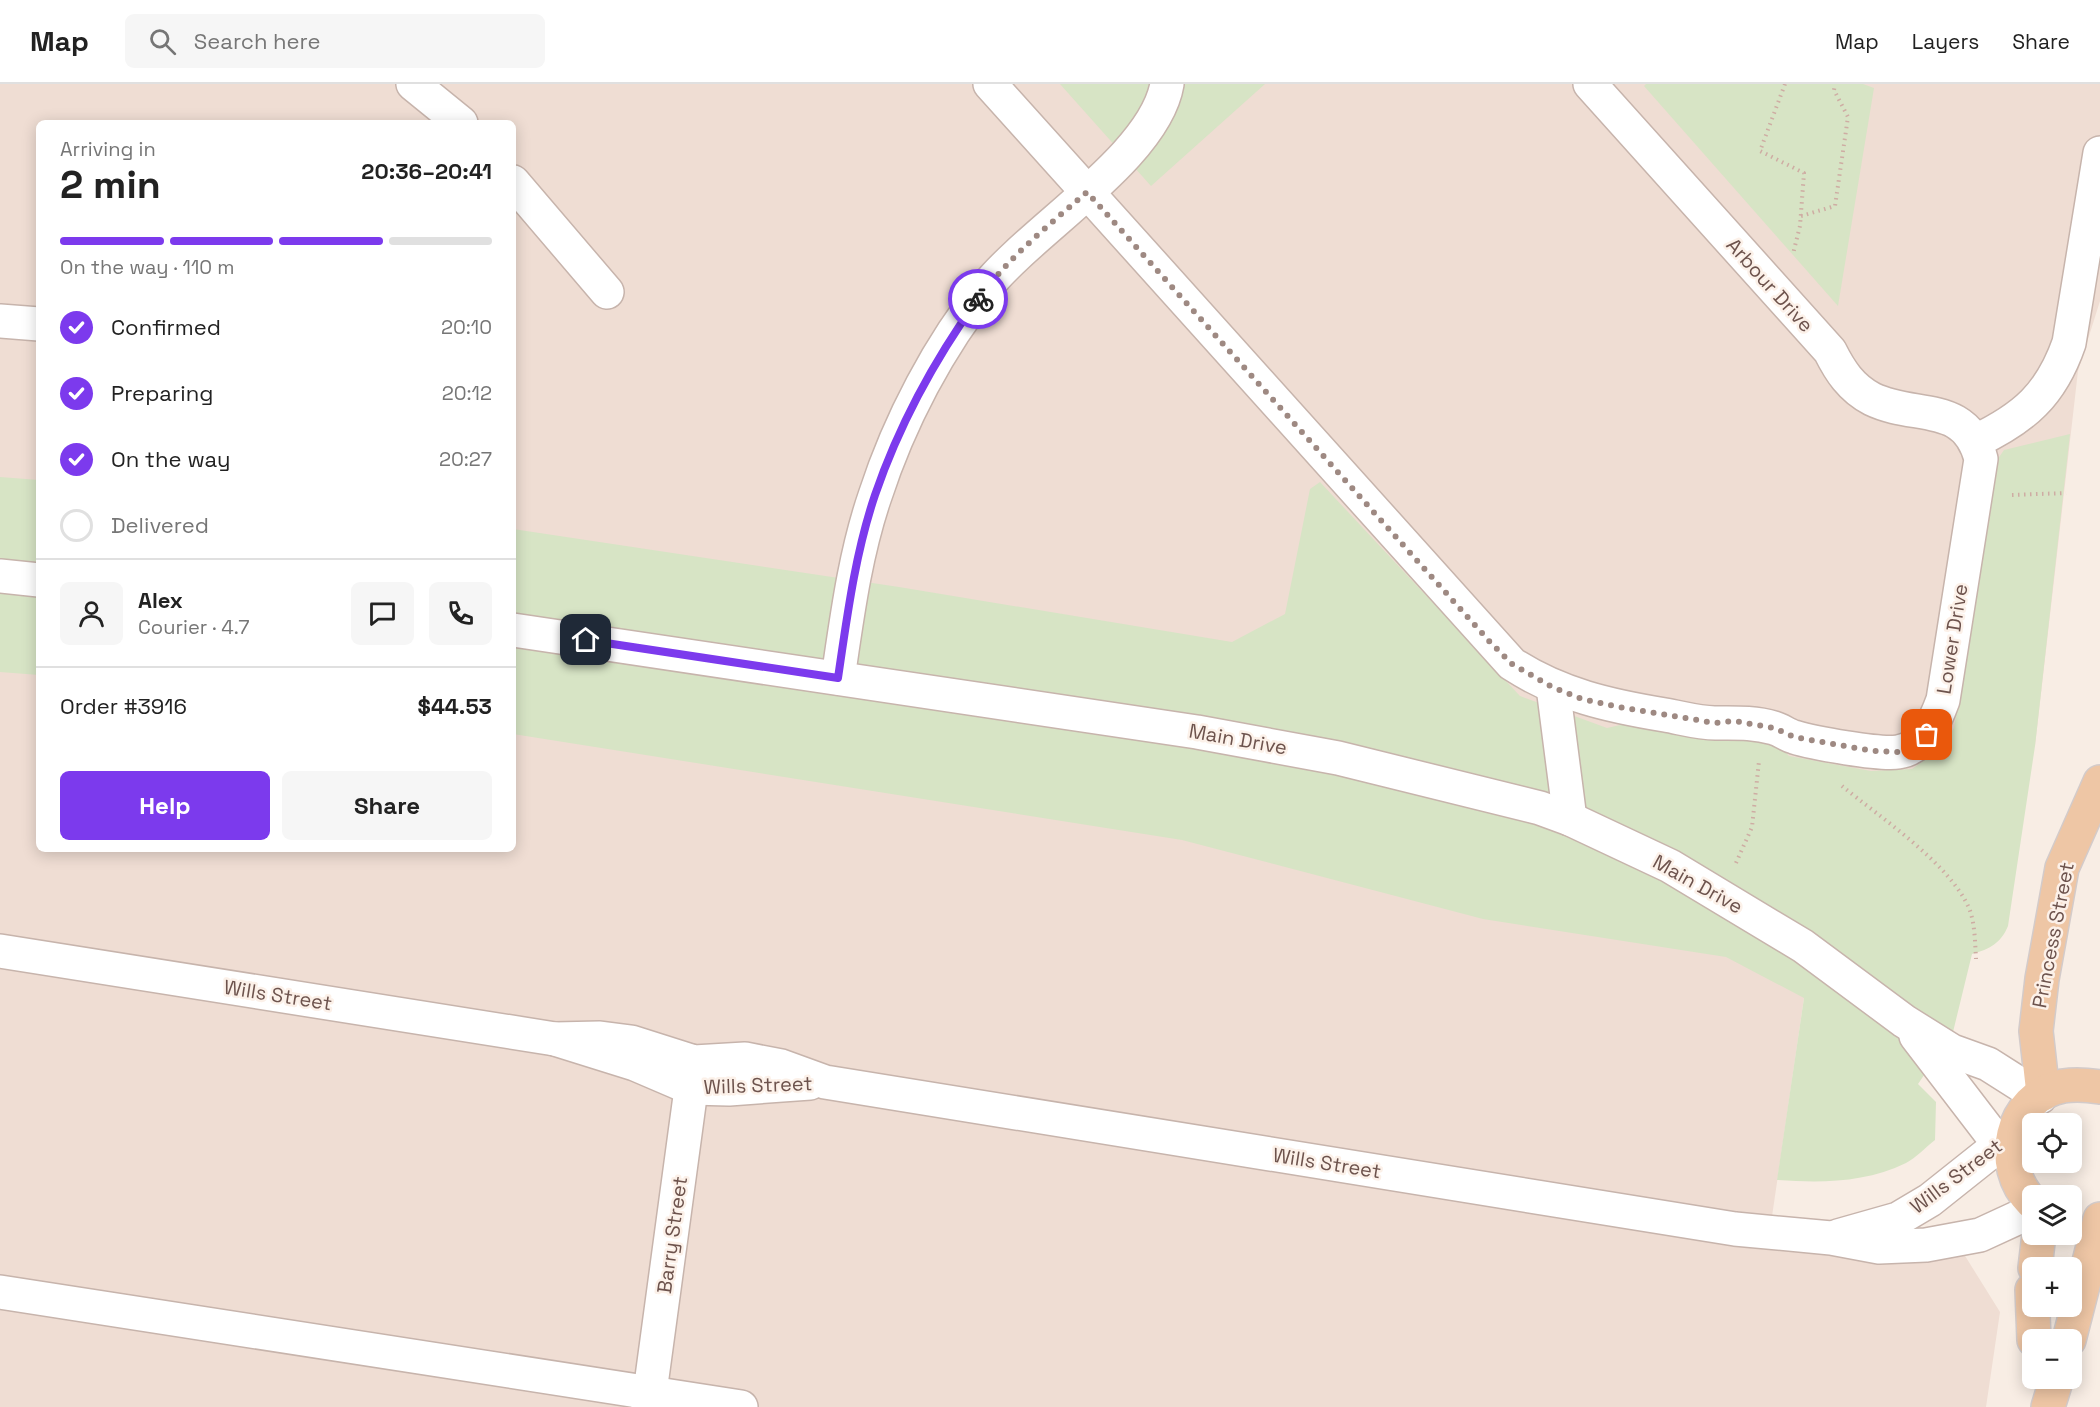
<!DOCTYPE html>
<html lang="en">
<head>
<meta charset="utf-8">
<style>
	:root { --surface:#fff; --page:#f6f6f6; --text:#222; --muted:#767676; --line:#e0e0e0; --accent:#7c3aed }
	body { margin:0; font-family:"Space Grotesk",sans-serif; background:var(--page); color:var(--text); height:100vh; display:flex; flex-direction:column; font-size:22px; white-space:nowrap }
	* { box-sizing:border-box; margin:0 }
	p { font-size:20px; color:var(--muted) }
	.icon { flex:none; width:33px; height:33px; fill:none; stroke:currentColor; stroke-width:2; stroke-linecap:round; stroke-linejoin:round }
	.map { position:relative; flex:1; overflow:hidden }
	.panel { position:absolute; left:36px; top:36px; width:480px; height:732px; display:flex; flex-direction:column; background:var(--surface); border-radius:9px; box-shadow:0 3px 15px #0003 }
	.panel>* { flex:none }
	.controls { position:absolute; left:2022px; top:1029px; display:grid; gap:12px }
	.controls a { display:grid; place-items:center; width:60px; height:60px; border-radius:9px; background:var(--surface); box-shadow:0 3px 15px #0003; font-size:30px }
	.pin { position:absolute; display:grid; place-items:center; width:51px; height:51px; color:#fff; margin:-26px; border-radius:12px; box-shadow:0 3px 9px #0006 }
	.courier { position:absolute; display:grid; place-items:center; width:60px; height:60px; margin:-30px; border:4px solid #7c3aed; border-radius:50%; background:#fff; color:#222; box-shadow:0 2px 8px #0007 }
	.overview em { font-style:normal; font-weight:700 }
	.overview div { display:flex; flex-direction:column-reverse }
	.overview { display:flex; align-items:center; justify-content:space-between; height:102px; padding:0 24px }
	h1 { font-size:39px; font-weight:700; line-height:45px }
	.bar { display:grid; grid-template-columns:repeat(4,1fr); gap:9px 6px; align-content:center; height:72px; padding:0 24px }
	.bar i { height:8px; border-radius:4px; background:var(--line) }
	.bar .current { background:var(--accent) }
	.bar p { grid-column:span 4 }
	.line { display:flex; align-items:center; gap:15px; padding:0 24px; border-top:2px solid var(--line) }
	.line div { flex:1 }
	.round { display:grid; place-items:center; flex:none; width:63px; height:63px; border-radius:9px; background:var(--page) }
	ol { padding:0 24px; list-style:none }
	li { display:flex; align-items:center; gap:18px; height:66px }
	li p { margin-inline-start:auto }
	li .icon { padding:6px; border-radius:50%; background:var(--accent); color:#fff; stroke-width:4 }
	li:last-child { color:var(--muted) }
	li i { width:33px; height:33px; border:3px solid var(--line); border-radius:50% }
	.primary-button { display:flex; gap:12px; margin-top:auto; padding:12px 24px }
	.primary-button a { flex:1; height:69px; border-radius:9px; background:var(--accent); color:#fff; font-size:24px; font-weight:700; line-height:69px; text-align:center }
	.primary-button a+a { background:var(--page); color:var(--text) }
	header { display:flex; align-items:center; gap:36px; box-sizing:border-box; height:84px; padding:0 30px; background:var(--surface); border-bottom:2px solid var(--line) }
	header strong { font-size:28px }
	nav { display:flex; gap:33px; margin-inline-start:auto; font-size:21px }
	.search { width:420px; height:54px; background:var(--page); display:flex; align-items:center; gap:15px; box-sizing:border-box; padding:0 21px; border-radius:9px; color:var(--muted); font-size:22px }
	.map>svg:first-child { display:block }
	.residential { fill:#efddd3; fill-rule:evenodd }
	.green { fill:#d7e4c5 }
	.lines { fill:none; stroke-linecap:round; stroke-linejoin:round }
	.minor-casing { stroke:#c7b4ac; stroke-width:36 }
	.major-casing { stroke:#d3cbca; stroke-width:36 }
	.path { stroke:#ceaca3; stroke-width:4; stroke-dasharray:1.5 4.5; stroke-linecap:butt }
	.minor { stroke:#fff; stroke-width:33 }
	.major { stroke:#eec6a5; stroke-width:33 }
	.done { stroke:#9e8982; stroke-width:6; stroke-dasharray:0 10.8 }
	.route { stroke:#7c3aed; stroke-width:8 }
	.labels { text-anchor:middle; stroke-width:5; stroke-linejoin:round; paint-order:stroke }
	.street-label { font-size:20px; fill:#6d534d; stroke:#fcf1e9 }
</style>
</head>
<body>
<header>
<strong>Map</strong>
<div class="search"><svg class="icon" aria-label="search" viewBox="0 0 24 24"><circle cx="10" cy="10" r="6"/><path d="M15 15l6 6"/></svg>Search here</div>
<nav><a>Map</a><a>Layers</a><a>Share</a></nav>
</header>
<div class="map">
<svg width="2100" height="1323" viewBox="0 0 2100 1323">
	<rect width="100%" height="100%" fill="#f8ede4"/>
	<!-- residential -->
	<path class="residential" d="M 0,0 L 2100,0 L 2100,217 L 2078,287 L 2035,662 L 1804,914 L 1770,1146 L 1962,1167 L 2000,1228 L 1986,1323 L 0,1323 ZM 39,39 L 513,39 L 513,765 L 39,765 Z"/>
	<!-- green -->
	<g class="green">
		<path d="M 1060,0 L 1265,0 L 1151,102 Z"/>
		<path d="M 1646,0 L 1863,0 L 1874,4 L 1838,222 L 1644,2 Z"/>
		<path d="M 2070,350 L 2035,662 L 2008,842 C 2001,859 1990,865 1972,870 L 1953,948 L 1918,1000 L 1936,1018 L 1935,1056 C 1926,1063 1916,1074 1906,1079 C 1865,1099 1821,1099 1777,1096 L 1804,914 L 1726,873 L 1483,835 L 1182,756 L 513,650 L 513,445 L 899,503 L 1232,558 L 1285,530 L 1310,405 L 1320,398 L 1520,612 L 1607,644 L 1647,635 L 1771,653 L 1789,672 L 1871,687 L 1912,685 L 1940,665 L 1954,644 L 1982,469 L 1988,389 L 2004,366 Z"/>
		<path d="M 0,393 L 39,396 L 39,591 L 0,588 Z"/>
	</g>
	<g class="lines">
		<defs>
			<g id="minor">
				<path d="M 413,0 L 461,39"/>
				<path d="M 990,0 L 1512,580 C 1560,611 1610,622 1665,631 C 1682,634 1699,639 1715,639 C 1735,639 1754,638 1774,644 C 1781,646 1787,651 1794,653 C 1813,659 1880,671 1898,668 C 1924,664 1935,638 1943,616 L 1981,375 C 1966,316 1915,336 1872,315 C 1851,304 1840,287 1830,267 L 1590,0"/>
				<path d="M 513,98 L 607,208"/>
				<path d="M 0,237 L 39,240"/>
				<path d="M 1976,357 C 2024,334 2051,311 2069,259 L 2100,69"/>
				<path d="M 0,492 L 39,496"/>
				<path d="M 513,546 L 1197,648 L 1338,674 L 1540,724 L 1570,735 L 1670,782 L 1803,862 L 1904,937 L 1952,967 L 1988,980 L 2040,1013"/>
				<path d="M 838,594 C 847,533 855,470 875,412 C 899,338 939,261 988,201 C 1035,144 1155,71 1167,0"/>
				<path d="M 1553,603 L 1570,735"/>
				<path d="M 0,867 L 555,955 L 635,980 L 691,1004 L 729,1005 L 810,999"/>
				<path d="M 1916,952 L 2011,1076"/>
				<path d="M 555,955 L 600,954 L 631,958 L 694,978 L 745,975 L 781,982 L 825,998 L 1735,1145 L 1831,1154 L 1879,1163 L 1926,1161 L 1980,1151 L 2032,1127"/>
				<path d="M 1838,1152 L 1898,1135 L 1930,1116 L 2013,1050"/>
				<path d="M 0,1208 L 741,1323"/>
				<path d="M 648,1323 L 694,983"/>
			</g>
			<g id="major">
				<path d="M 2043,1010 L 2036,947 L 2042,895 L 2062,784 L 2100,698"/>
				<path d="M 2032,1118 C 1996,1082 2009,1012 2063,1002 C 2076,1000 2088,1001 2100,1003"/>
				<path d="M 2035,1184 L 2039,1150"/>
				<path d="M 2032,1206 L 2034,1256"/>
				<path d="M 2069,1256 L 2100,1135"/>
				<path d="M 2048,1323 L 2057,1294"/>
			</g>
		</defs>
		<!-- minor casing -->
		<use href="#minor" class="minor-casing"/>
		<!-- major casing -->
		<use href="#major" class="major-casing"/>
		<!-- path -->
		<g class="path">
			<path d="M 1785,0 L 1760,67 L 1804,89 L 1800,142 L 1793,170"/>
			<path d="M 1801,132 L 1835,122 L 1848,33 L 1834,6 L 1835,0"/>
			<path d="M 2012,411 L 2066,409"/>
			<path d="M 1842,702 C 1881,734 1949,779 1969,824 C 1975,839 1975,858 1976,875"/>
			<path d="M 1736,779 L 1752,743 L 1759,677"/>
		</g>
		<!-- minor -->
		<use href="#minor" class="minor"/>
		<!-- major -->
		<use href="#major" class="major"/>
	</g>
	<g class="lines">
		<!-- done -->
		<path class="done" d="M 978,215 C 1008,174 1049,141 1087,108 L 1490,558 L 1512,580 L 1552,603 L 1582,615 L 1619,623 L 1715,639 L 1734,637 L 1774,644 L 1794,653 L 1873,667 L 1898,668 L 1915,661 L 1927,651"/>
		<!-- route -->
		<path class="route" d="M 586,556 L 838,594 C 847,533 855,470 875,411 C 899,341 935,275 978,215"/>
	</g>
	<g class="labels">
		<!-- street labels -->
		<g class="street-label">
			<text transform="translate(1770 201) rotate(48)" y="7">Arbour Drive</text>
			<text transform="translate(1952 555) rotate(-81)" y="7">Lower Drive</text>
			<text transform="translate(1238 655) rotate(10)" y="7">Main Drive</text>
			<text transform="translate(1698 800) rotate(29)" y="7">Main Drive</text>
			<text transform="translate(2053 851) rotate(-79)" y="7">Princess Street</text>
			<text transform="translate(278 911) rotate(9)" y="7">Wills Street</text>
			<text transform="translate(758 1001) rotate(-2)" y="7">Wills Street</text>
			<text transform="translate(1327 1079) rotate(9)" y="7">Wills Street</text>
			<text transform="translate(1956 1092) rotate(-37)" y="7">Wills Street</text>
			<text transform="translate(672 1151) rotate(-82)" y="7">Barry Street</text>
		</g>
	</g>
</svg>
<div class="controls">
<a><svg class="icon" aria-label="locate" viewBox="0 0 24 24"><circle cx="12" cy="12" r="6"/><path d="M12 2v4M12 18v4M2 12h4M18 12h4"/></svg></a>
<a><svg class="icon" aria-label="layers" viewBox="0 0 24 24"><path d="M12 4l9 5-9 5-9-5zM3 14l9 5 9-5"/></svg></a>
<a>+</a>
<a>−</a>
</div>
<div class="pin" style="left:1927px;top:651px;background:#ea580c"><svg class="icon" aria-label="bag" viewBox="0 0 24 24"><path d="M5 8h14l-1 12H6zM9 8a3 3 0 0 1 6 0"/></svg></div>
<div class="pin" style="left:586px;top:556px;background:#1f2937"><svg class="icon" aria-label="home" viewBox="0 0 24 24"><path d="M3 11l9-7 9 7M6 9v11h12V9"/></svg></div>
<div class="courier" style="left:978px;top:215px"><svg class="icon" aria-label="bike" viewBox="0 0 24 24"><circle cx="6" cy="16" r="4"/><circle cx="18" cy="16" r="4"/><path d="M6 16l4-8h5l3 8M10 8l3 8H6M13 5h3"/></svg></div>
<section class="panel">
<div class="overview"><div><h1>2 min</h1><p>Arriving in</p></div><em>20:36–20:41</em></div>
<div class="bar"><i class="current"></i><i class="current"></i><i class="current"></i><i></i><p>On the way · 110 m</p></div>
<ol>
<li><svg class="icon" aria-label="check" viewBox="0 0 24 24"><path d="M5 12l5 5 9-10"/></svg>Confirmed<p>20:10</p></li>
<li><svg class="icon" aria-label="check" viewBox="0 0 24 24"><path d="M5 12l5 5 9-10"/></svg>Preparing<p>20:12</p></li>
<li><svg class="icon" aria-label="check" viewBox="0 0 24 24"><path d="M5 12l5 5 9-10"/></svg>On the way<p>20:27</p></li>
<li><i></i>Delivered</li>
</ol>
<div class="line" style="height:108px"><a class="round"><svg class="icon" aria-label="person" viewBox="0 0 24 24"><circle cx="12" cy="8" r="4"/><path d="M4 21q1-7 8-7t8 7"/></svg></a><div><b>Alex</b><p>Courier · 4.7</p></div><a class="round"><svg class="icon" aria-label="chat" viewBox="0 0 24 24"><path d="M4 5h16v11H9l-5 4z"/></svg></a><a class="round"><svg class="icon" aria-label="phone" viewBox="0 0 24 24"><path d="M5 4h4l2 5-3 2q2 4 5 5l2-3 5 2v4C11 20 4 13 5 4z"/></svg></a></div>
<div class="line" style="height:78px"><div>Order #3916</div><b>$44.53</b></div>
<div class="primary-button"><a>Help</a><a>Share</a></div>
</section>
</div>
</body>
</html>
